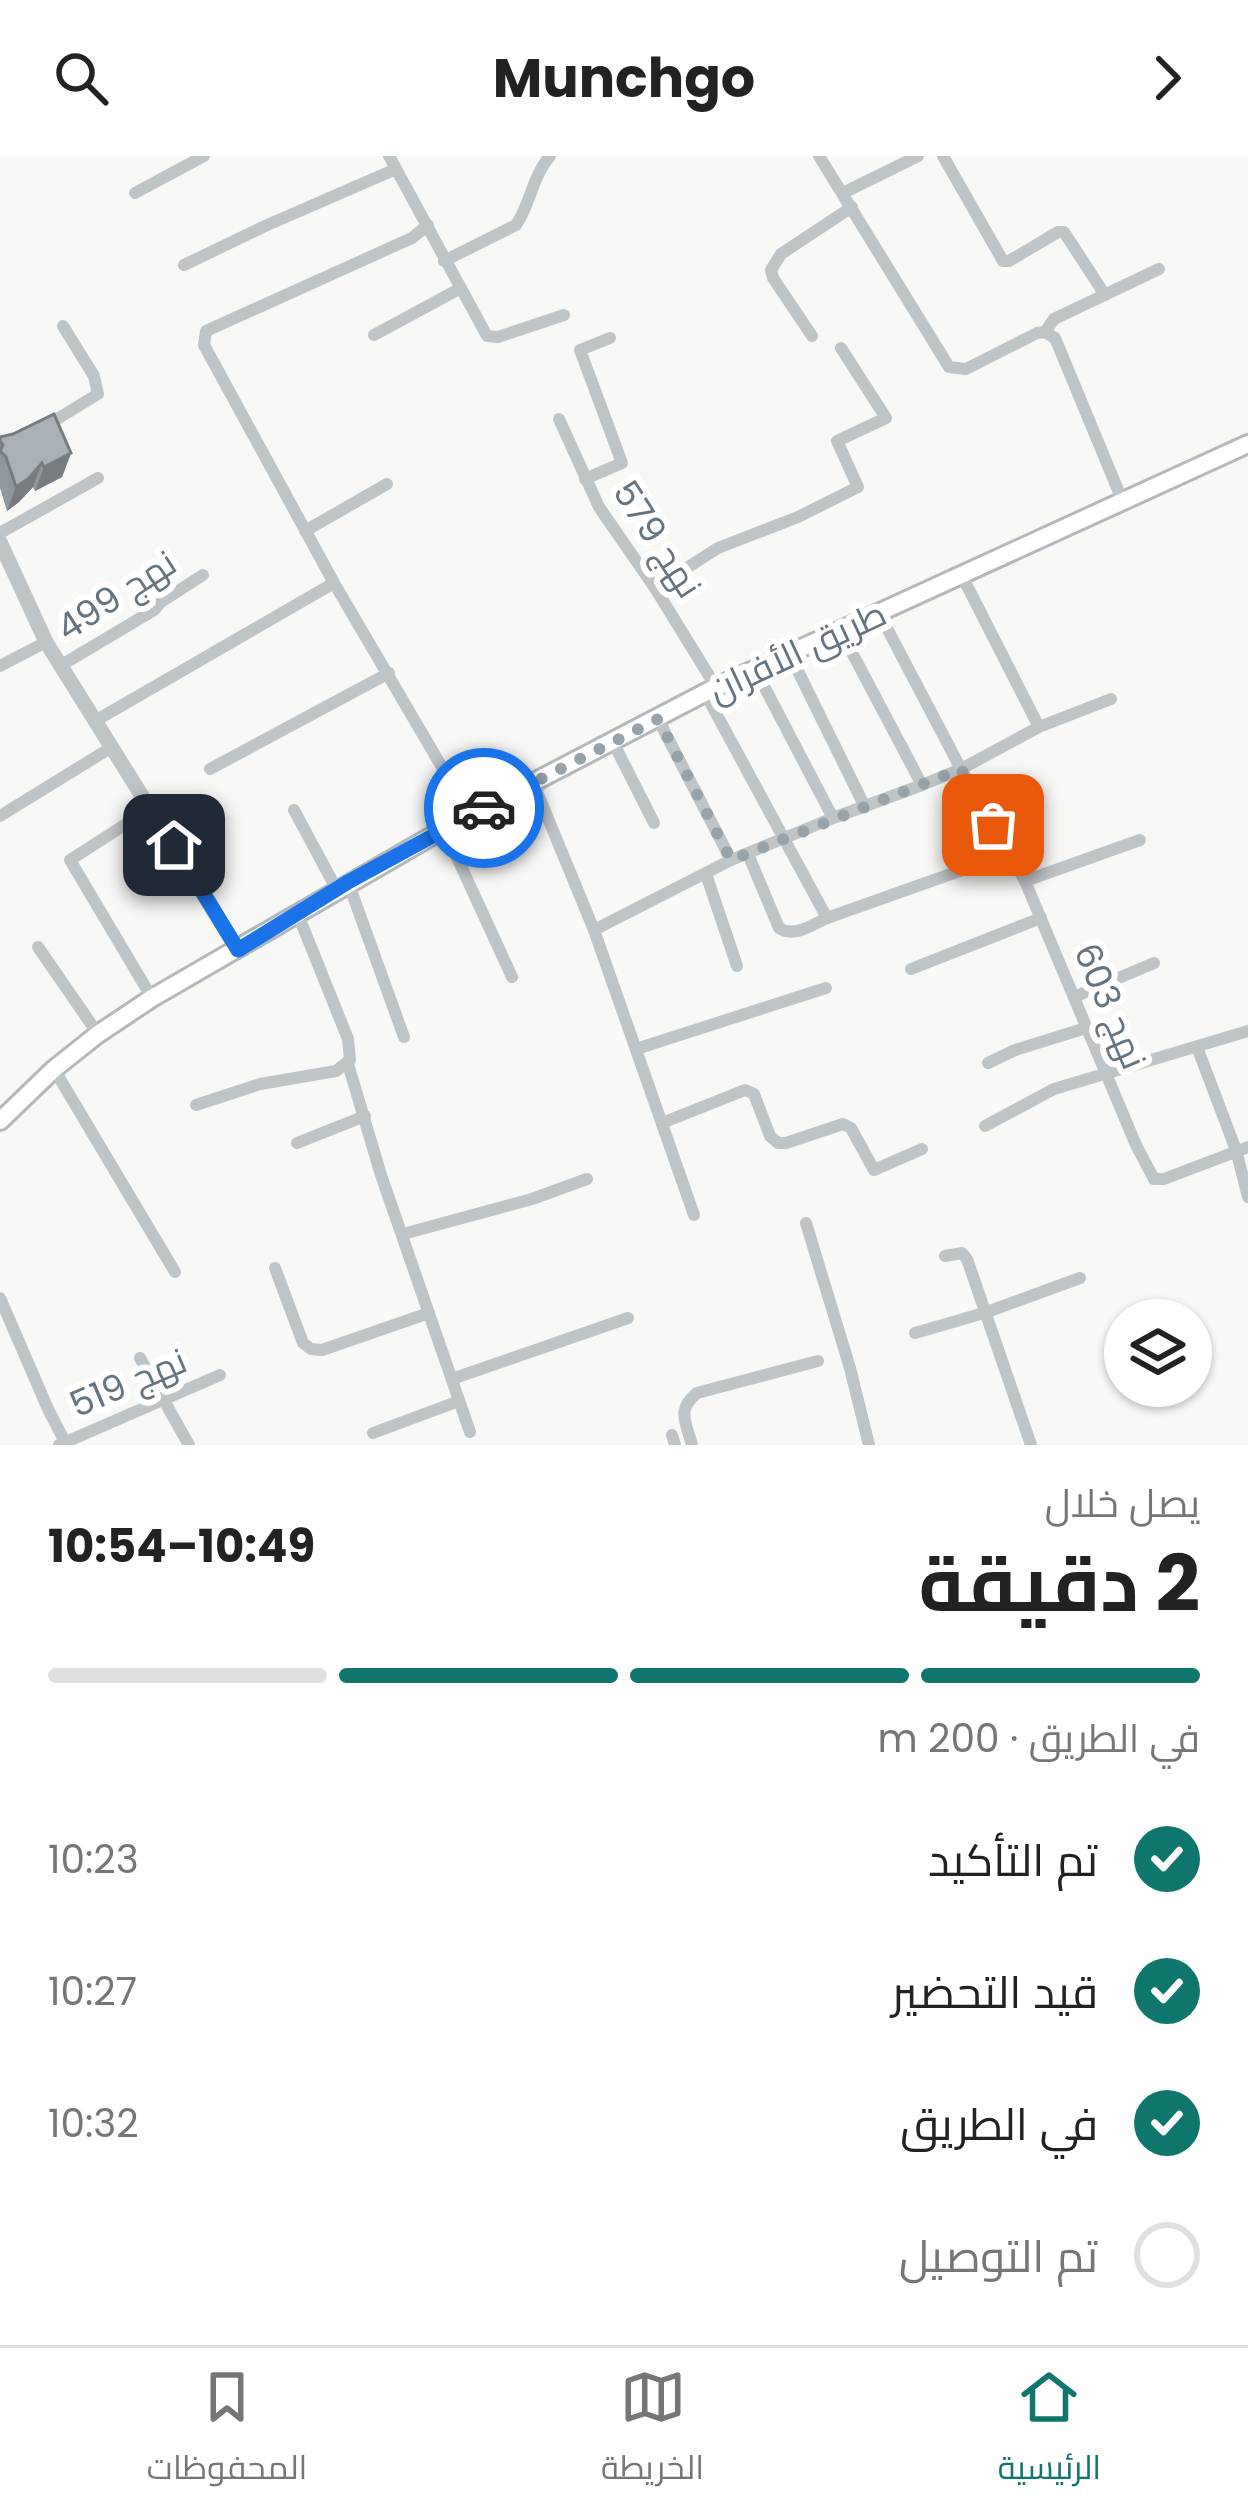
<!DOCTYPE html>
<html lang="ar">
<head>
<meta charset="utf-8">
<style>
	:root { --surface:#fff; --page:#f2f2f2; --text:#222; --muted:#767676; --line:#e0e0e0; --accent:#0f766e }
	body { margin:0; font-family:Poppins,Cairo,sans-serif; background:var(--page); color:var(--text); direction:rtl; height:100vh; display:flex; flex-direction:column; font-size:45px; white-space:nowrap }
	* { box-sizing:border-box; margin:0 }
	p { font-size:39px; color:var(--muted) }
	.icon { flex:none; width:66px; height:66px; fill:none; stroke:currentColor; stroke-width:2; stroke-linecap:round; stroke-linejoin:round }
	.map { position:relative; height:1289px; overflow:hidden; direction:ltr }
	.side { display:flex; flex-direction:column; background:var(--surface); flex:1 }
	.side>* { flex:none }
	.buttons { position:absolute; left:1104px; top:1143px; display:grid; gap:24px }
	.buttons a { display:grid; place-items:center; width:108px; height:108px; border-radius:50%; background:var(--surface); box-shadow:0 3px 9px #0004; font-size:60px }
	.pin { position:absolute; display:grid; place-items:center; width:102px; height:102px; color:#fff; margin:-51px; border-radius:24px; box-shadow:0 6px 18px #0006 }
	.courier { position:absolute; display:grid; place-items:center; width:120px; height:120px; margin:-60px; border:9px solid #1a73e8; border-radius:50%; background:#fff; color:#222; box-shadow:0 3px 15px #0007 }
	.head em { font-style:normal; font-weight:700 }
	.head div { display:flex; flex-direction:column-reverse }
	.head { display:flex; align-items:center; justify-content:space-between; height:204px; padding:0 48px }
	h1 { font-size:78px; font-weight:700; line-height:90px }
	.bar { display:grid; grid-template-columns:repeat(4,1fr); gap:18px 12px; align-content:center; height:144px; padding:0 48px }
	.bar i { height:15px; border-radius:9px; background:var(--line) }
	.bar .on { background:var(--accent) }
	.bar p { grid-column:span 4 }
	ol { padding:0 48px; list-style:none }
	li { display:flex; align-items:center; gap:36px; height:132px }
	li p { margin-inline-start:auto }
	li .icon { padding:12px; border-radius:50%; background:var(--accent); color:#fff; stroke-width:4 }
	li:last-child { color:var(--muted) }
	li i { width:66px; height:66px; border:6px solid var(--line); border-radius:50% }
	header { display:flex; justify-content:space-between; align-items:center; height:156px; padding:0 48px; background:var(--surface); font-size:54px; font-weight:700 }
	.menu { display:flex; justify-content:space-around; align-items:center; height:168px; border-top:3px solid var(--line); background:var(--surface); font-size:33px; color:var(--muted) }
	.menu a { display:grid; justify-items:center; gap:6px }
	.menu .on { color:var(--accent) }
	.map>svg:first-child { display:block }
	.lines { fill:none; stroke-linecap:round; stroke-linejoin:round }
	.secondary-casing { stroke:#b2b8bc; stroke-width:22 }
	.minor { stroke:#bfc4c7; stroke-width:12 }
	.tertiary { stroke:#bfc4c7; stroke-width:15 }
	.secondary { stroke:#fff; stroke-width:16 }
	.wall { fill:#91989d }
	.shaded-wall { fill:#767c7f }
	.building { fill:#a9b1b6; stroke:#767c7f; stroke-width:3 }
	.done { stroke:#98a2a9; stroke-width:12; stroke-dasharray:0 21.6 }
	.route { stroke:#1a73e8; stroke-width:15 }
	.labels { text-anchor:middle; stroke-width:12; stroke-linejoin:round; paint-order:stroke }
	.street-label { font-size:36px; fill:#65747f; stroke:#fff }
</style>
</head>
<body>
<header><svg class="icon" aria-label="forward" viewBox="0 0 24 24"><path d="M9 5l7 7-7 7"/></svg>Munchgo<svg class="icon" aria-label="search" viewBox="0 0 24 24"><circle cx="10" cy="10" r="6"/><path d="M15 15l6 6"/></svg></header>
<div class="map">
<svg width="1248" height="1289" viewBox="0 0 1248 1289">
	<rect width="100%" height="100%" fill="#f8f8f6"/>
	<g class="lines">
		<defs>
			<path id="secondary" d="M 0,965 L 54,913 L 98,878 L 152,842 L 444,673 L 716,531 L 1248,288"/>
		</defs>
		<!-- secondary casing -->
		<use href="#secondary" class="secondary-casing"/>
		<!-- minor -->
		<g class="minor">
			<path d="M 389,0 L 487,180 L 498,181 L 564,159"/>
			<path d="M 819,0 L 949,211 L 966,213 L 1037,177 L 1045,176 L 1055,182 L 1123,346"/>
			<path d="M 943,0 L 1003,105 L 1009,105 L 1058,76 L 1064,76 L 1105,139"/>
			<path d="M 135,37 L 204,0"/>
			<path d="M 843,37 L 918,0"/>
			<path d="M 428,69 L 412,82 L 206,175 L 204,189 L 334,427 L 470,659"/>
			<path d="M 444,105 L 516,69 C 531,47 532,21 550,0"/>
			<path d="M 184,109 L 265,70 L 396,13"/>
			<path d="M 1045,176 L 1054,163 L 1159,113"/>
			<path d="M 374,179 L 461,132"/>
			<path d="M 812,180 L 773,122 L 771,114 L 781,98 L 852,51"/>
			<path d="M 559,263 L 599,351 L 655,432 L 716,531"/>
			<path d="M 44,271 L 98,238 L 94,220 L 63,170"/>
			<path d="M 585,323 L 622,307 L 580,194 L 610,182"/>
			<path d="M 305,375 L 387,328"/>
			<path d="M 0,377 L 98,322"/>
			<path d="M 962,420 L 1039,571"/>
			<path d="M 655,432 L 718,392 L 798,361 L 858,331 L 837,285 L 886,262 L 841,192"/>
			<path d="M 879,457 L 961,613 L 1025,725 L 1136,989 L 1154,1023 L 1164,1023 L 1248,991"/>
			<path d="M 840,474 L 922,629"/>
			<path d="M 789,497 L 865,651"/>
			<path d="M 0,510 L 46,486"/>
			<path d="M 60,510 L 154,454 L 161,446 L 203,419"/>
			<path d="M 755,513 L 833,662"/>
			<path d="M 705,537 L 827,762 L 1010,697"/>
			<path d="M 658,563 L 731,704"/>
			<path d="M 95,565 L 334,427"/>
			<path d="M 613,586 L 654,667"/>
			<path d="M 210,613 L 389,517"/>
			<path d="M 533,626 L 594,774 L 694,1059"/>
			<path d="M 151,652 L 70,704 L 152,842"/>
			<path d="M 294,654 L 337,734"/>
			<path d="M 0,660 L 112,591"/>
			<path d="M 444,673 L 512,821"/>
			<path d="M 748,698 L 779,772 C 794,782 812,769 827,762"/>
			<path d="M 706,718 L 737,810"/>
			<path d="M 1025,725 L 1140,684"/>
			<path d="M 348,726 L 404,881"/>
			<path d="M 594,774 L 731,704 L 833,662 L 922,629 L 961,613 L 1039,571 L 1111,543"/>
			<path d="M 38,791 L 98,878"/>
			<path d="M 911,813 L 1041,762"/>
			<path d="M 1074,841 L 1154,807"/>
			<path d="M 1197,891 L 1236,994 L 1248,1041"/>
			<path d="M 636,893 L 826,832"/>
			<path d="M 988,907 L 1015,894 L 1086,872"/>
			<path d="M 348,908 L 381,1019 L 470,1276"/>
			<path d="M 54,913 L 175,1116"/>
			<path d="M 196,949 L 260,928 L 336,915 L 350,904 L 348,883 L 297,756"/>
			<path d="M 662,967 L 745,934 L 754,938 L 770,980 L 778,987 L 786,987 L 843,968 L 851,972 L 874,1014 L 922,993"/>
			<path d="M 985,970 L 1054,933 L 1248,875"/>
			<path d="M 297,987 L 365,960"/>
			<path d="M 806,1067 L 850,1212 L 869,1289"/>
			<path d="M 403,1078 L 532,1043 L 587,1023"/>
			<path d="M 945,1100 L 962,1097 L 967,1103 L 1031,1289"/>
			<path d="M 275,1112 L 303,1187 L 311,1193 L 322,1194 L 429,1157"/>
			<path d="M 0,1142 L 48,1253 L 66,1288"/>
			<path d="M 915,1177 L 984,1157 L 1080,1122"/>
			<path d="M 140,1202 L 189,1289"/>
			<path d="M 452,1223 L 628,1162"/>
			<path d="M 373,1277 L 459,1245"/>
			<path d="M 672,1279 L 675,1289"/>
			<path d="M 59,1289 L 220,1219"/>
			<path d="M 692,1289 C 686,1266 676,1254 697,1237 L 818,1205"/>
		</g>
		<!-- tertiary -->
		<path class="tertiary" d="M 0,386 L 46,486 L 238,794"/>
		<!-- secondary -->
		<use href="#secondary" class="secondary"/>
	</g>
	<!-- wall -->
	<path class="wall" d="M 0,281 L 71,297 L 62,321 L 35,335 L 33,331 L 19,346 L 7,355 L 0,332 Z"/>
	<!-- shaded-wall -->
	<g class="shaded-wall">
		<path d="M 71,297 L 62,321 L 35,335 L 44,311 Z"/>
		<path d="M 42,307 L 33,331 L 19,346 L 7,355 L 16,331 Z"/>
	</g>
	<!-- building -->
	<path class="building" d="M 54,258 L 71,297 L 44,311 L 42,307 L 28,323 L 16,331 L 6,301 L 0,295 L 3,289 L 0,285 L 0,281 L 13,278 Z"/>
	<g class="lines">
		<!-- done -->
		<path class="done" d="M 484,652 L 658,563 L 731,704 L 961,613 L 993,669"/>
		<!-- route -->
		<path class="route" d="M 174,689 L 238,794 L 348,726 L 484,652"/>
	</g>
	<g class="labels">
		<!-- street labels -->
		<g class="street-label">
			<text transform="translate(658 383) rotate(57)" y="13">نهج 579</text>
			<text transform="translate(116 439) rotate(-33)" y="13">نهج 499</text>
			<text transform="translate(797 495) rotate(-25)" y="13">طريق الأفران</text>
			<text transform="translate(1111 850) rotate(67)" y="13">نهج 603</text>
			<text transform="translate(128 1226) rotate(-23)" y="13">نهج 519</text>
		</g>
	</g>
</svg>
<div class="buttons">
<a><svg class="icon" aria-label="layers" viewBox="0 0 24 24"><path d="M12 4l9 5-9 5-9-5zM3 14l9 5 9-5"/></svg></a>
</div>
<div class="pin" style="left:993px;top:669px;background:#ea580c"><svg class="icon" aria-label="bag" viewBox="0 0 24 24"><path d="M5 8h14l-1 12H6zM9 8a3 3 0 0 1 6 0"/></svg></div>
<div class="pin" style="left:174px;top:689px;background:#1f2937"><svg class="icon" aria-label="home" viewBox="0 0 24 24"><path d="M3 11l9-7 9 7M6 9v11h12V9"/></svg></div>
<div class="courier" style="left:484px;top:652px"><svg class="icon" aria-label="car" viewBox="0 0 24 24"><path d="M5 17H2v-5l4-1 3-4h7l3 4 3 1v5h-3M9 17h6M6 11h13"/><circle cx="7" cy="17" r="2"/><circle cx="17" cy="17" r="2"/></svg></div>
</div>
<section class="side">
<div class="head"><div><h1>2 دقيقة</h1><p>يصل خلال</p></div><em>10:49–10:54</em></div>
<div class="bar"><i class="on"></i><i class="on"></i><i class="on"></i><i></i><p>في الطريق · 200 m</p></div>
<ol>
<li><svg class="icon" aria-label="check" viewBox="0 0 24 24"><path d="M5 12l5 5 9-10"/></svg>تم التأكيد<p>10:23</p></li>
<li><svg class="icon" aria-label="check" viewBox="0 0 24 24"><path d="M5 12l5 5 9-10"/></svg>قيد التحضير<p>10:27</p></li>
<li><svg class="icon" aria-label="check" viewBox="0 0 24 24"><path d="M5 12l5 5 9-10"/></svg>في الطريق<p>10:32</p></li>
<li><i></i>تم التوصيل</li>
</ol>
</section>
<nav class="menu">
<a class="on"><svg class="icon" aria-label="home" viewBox="0 0 24 24"><path d="M3 11l9-7 9 7M6 9v11h12V9"/></svg>الرئيسية</a>
<a><svg class="icon" aria-label="map" viewBox="0 0 24 24"><path d="M3 6l6-2 6 2 6-2v14l-6 2-6-2-6 2zM9 4v14M15 6v14"/></svg>الخريطة</a>
<a><svg class="icon" aria-label="saved" viewBox="0 0 24 24"><path d="M7 4h10v16l-5-4-5 4z"/></svg>المحفوظات</a>
</nav>
</body>
</html>
